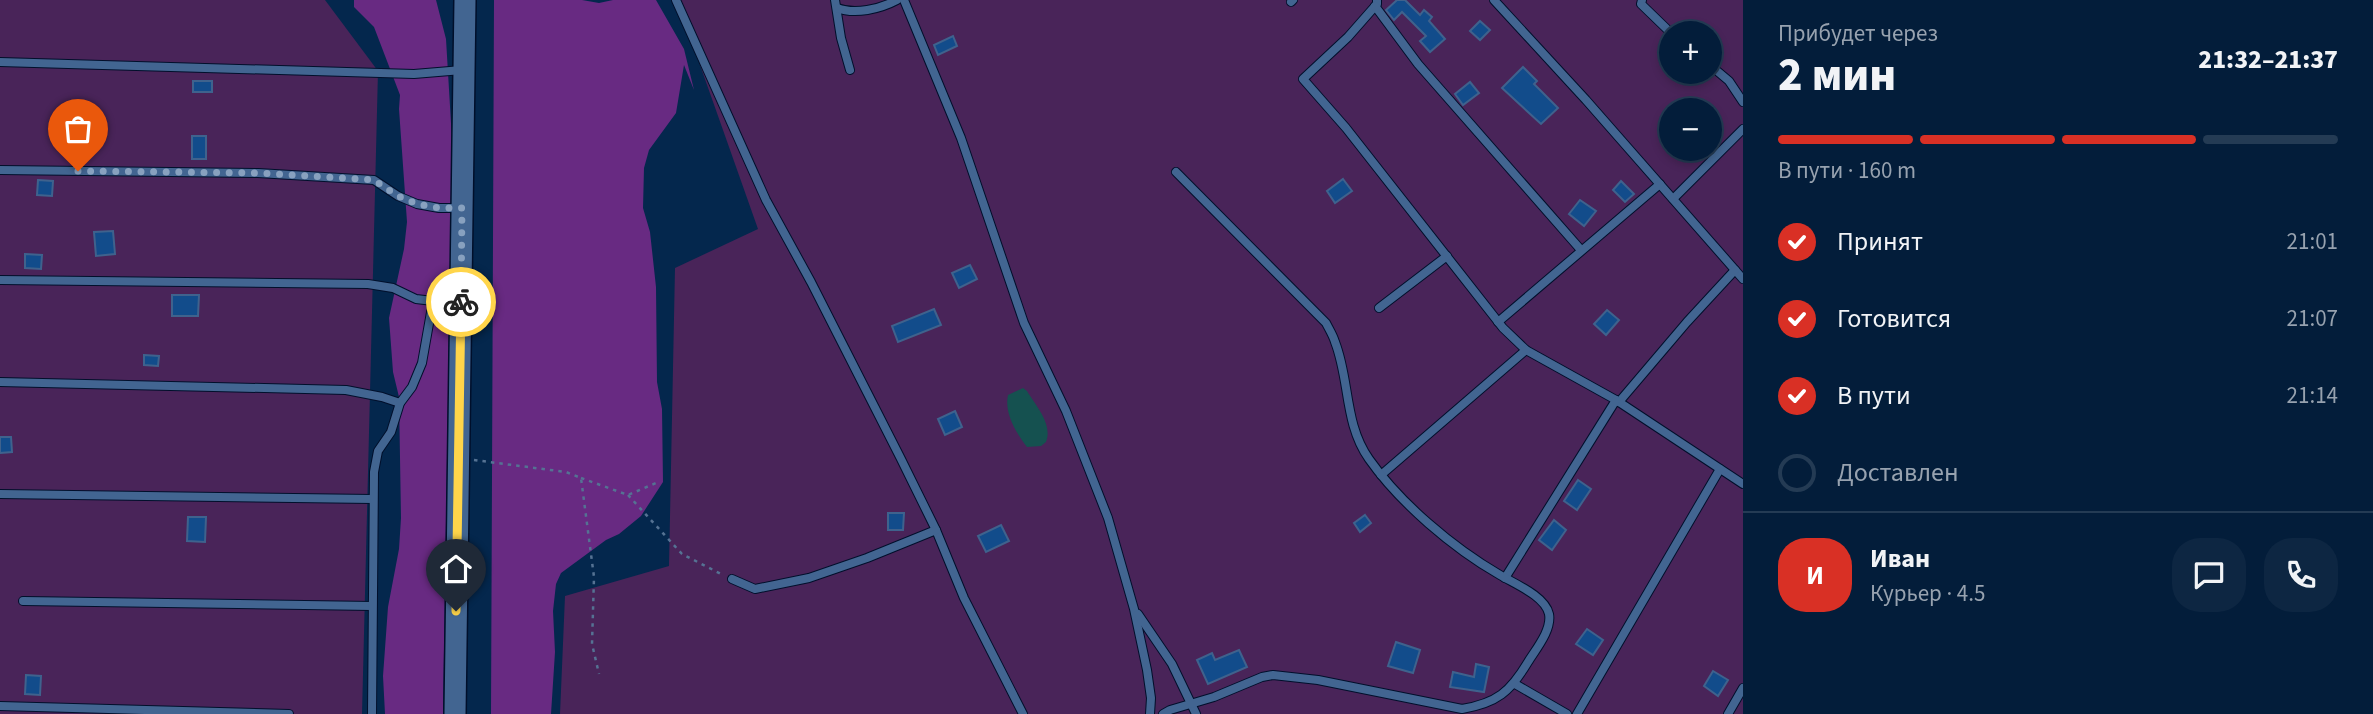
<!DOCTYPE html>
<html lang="ru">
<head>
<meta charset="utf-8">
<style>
	:root { --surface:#031d3a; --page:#0d2642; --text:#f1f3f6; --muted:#97a2af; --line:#243b54; --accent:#d93025 }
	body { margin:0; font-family:"Source Sans 3",sans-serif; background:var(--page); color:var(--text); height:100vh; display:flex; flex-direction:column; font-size:26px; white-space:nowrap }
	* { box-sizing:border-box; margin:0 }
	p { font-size:23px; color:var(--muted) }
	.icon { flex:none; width:38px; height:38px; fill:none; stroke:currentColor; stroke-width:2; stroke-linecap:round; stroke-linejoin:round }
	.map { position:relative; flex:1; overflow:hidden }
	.drawer { display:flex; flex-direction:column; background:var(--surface); width:630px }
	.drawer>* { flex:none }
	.tools { position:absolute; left:1659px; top:21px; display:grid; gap:14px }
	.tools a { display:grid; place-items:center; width:63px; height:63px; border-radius:50%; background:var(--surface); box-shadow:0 4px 10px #0003,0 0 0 2px var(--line); font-size:35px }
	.pin { position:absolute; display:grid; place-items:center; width:60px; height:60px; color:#fff; margin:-72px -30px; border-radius:50% 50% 50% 0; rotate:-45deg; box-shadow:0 0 7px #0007 }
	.pin .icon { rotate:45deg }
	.courier { position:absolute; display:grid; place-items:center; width:70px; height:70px; margin:-35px; border:5px solid #ffd54a; border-radius:50%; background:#fff; color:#222; box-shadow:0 2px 9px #0007 }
	.head em { font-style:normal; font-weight:800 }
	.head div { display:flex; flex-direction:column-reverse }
	.head { display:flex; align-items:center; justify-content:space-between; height:119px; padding:0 35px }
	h1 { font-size:46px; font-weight:800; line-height:52px }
	.bar { display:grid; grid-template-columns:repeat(4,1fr); gap:10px 7px; align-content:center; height:84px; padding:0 35px }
	.bar i { height:9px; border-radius:5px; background:var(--line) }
	.bar .current { background:var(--accent) }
	.bar p { grid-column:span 4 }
	.line { display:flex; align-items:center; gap:18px; padding:0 35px; border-top:2px solid var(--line) }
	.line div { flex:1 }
	.round { display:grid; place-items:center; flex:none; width:74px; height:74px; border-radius:28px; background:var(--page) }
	ol { padding:0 35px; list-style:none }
	li { display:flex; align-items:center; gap:21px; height:77px }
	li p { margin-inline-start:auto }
	li .icon { padding:7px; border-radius:50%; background:var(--accent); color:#fff; stroke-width:4 }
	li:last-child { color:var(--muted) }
	li i { width:38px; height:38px; border:4px solid var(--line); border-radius:50% }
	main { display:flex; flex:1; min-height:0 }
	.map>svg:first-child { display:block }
	.green { fill:#492459; fill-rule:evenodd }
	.forest { fill:#682a82 }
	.water { fill:#155150 }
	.building { fill:#124c8b; stroke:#3f628d; stroke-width:2 }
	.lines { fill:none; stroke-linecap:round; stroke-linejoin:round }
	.lane-casing { stroke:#000f2b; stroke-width:10 }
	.secondary-casing { stroke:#000f2b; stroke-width:24 }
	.path { stroke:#557293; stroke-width:2.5; stroke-dasharray:3.5 5; stroke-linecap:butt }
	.lane { stroke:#426591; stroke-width:8 }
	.secondary { stroke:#426591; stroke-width:21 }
	.done { stroke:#88a1bf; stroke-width:7; stroke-dasharray:0 12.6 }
	.route { stroke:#ffd54a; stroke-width:9 }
</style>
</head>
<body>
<main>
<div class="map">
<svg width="1743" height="714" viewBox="0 0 1743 714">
	<rect width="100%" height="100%" fill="#04274d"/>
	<!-- green -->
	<g class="green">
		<path d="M 0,0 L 325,0 L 378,71 L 362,714 L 0,714 Z"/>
		<path d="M 677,0 L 1743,0 L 1743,714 L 560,714 L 565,596 L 669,566 L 675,268 L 758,229 ZM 1671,33 L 1710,33 L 1710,72 L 1671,72 ZM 1671,110 L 1710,110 L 1710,149 L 1671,149 Z"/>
	</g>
	<!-- forest -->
	<g class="forest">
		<path d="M 354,0 L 436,0 L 446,39 L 452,140 L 443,714 L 385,714 L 383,676 L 388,607 L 399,549 L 401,518 L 399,397 L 393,372 L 389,318 L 404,249 L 407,222 L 399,109 L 400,95 L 374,27 L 354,7 Z"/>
		<path d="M 494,0 L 582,0 L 599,3 L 613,0 L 656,0 L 684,49 L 694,90 L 684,65 L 676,113 L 649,150 L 644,168 L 643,208 L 650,232 L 656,287 L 657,382 L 662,409 L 663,482 L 641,516 L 619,534 L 606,540 L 561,573 L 556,584 L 553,611 L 555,652 L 551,714 L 491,714 Z"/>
	</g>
	<!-- water -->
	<path class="water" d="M 1023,388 L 1027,391 C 1036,406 1053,424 1046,442 L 1041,446 L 1027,447 C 1016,433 1004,413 1008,395 Z"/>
	<!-- building -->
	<g class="building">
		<path d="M 1397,0 L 1405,0 L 1420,15 L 1424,10 L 1432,17 L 1429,21 L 1445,39 L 1430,52 L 1420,41 L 1426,36 L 1402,12 L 1394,20 L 1386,10 Z"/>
		<path d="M 1480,21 L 1490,30 L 1480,40 L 1470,31 Z"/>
		<path d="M 953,36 L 957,46 L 938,55 L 934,45 Z"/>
		<path d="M 1523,67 L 1537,81 L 1534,84 L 1558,108 L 1541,124 L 1502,88 Z"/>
		<rect x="193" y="81" width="19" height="11"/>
		<path d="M 1470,82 L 1479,93 L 1463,105 L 1455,94 Z"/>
		<rect x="192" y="136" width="14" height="23"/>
		<path d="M 1343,179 L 1352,191 L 1335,203 L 1327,191 Z"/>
		<path d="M 38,180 L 53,181 L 52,196 L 37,195 Z"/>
		<path d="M 1621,181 L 1634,194 L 1625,202 L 1613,190 Z"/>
		<path d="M 1580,200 L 1596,211 L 1584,226 L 1569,214 Z"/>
		<path d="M 113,231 L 115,254 L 96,256 L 94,232 Z"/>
		<path d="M 25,254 L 42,255 L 41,269 L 25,268 Z"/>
		<path d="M 970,265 L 977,279 L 959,288 L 952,273 Z"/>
		<path d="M 172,295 L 199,295 L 198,316 L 172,316 Z"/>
		<path d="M 934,309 L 941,325 L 898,342 L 892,326 Z"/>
		<path d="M 1607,310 L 1619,320 L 1606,335 L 1594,324 Z"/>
		<path d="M 144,355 L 159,356 L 158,366 L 144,365 Z"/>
		<path d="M 955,411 L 962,427 L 945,435 L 938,419 Z"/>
		<path d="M 0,437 L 11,437 L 12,452 L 0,453 Z"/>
		<path d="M 1578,480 L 1591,489 L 1577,510 L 1564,501 Z"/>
		<path d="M 888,513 L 904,513 L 903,530 L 888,530 Z"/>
		<path d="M 1365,515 L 1371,523 L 1360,532 L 1354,523 Z"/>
		<path d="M 188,517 L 206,517 L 205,542 L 187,541 Z"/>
		<path d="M 1554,520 L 1566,530 L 1552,550 L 1539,540 Z"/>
		<path d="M 1001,525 L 1009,541 L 986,552 L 978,536 Z"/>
		<path d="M 1587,629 L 1603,640 L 1593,655 L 1576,644 Z"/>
		<path d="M 1396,642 L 1420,650 L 1413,673 L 1388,666 Z"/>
		<path d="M 1239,650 L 1247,667 L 1208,684 L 1197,660 L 1212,653 L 1215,660 Z"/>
		<path d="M 1476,664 L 1489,667 L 1484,692 L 1450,687 L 1453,672 L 1474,677 Z"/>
		<path d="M 1713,671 L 1728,680 L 1718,696 L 1704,686 Z"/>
		<path d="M 26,675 L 41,676 L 40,695 L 25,694 Z"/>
	</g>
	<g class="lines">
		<defs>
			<g id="lane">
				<path d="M 676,0 L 766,200 L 811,282 L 901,459 L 936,530 L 964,598 L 1023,714"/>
				<path d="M 835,0 L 841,38 L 850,70"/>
				<path d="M 904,0 L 961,138 L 1024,323 L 1066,411 L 1108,518 L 1134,609 L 1147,670 L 1151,698 L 1150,714"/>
				<path d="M 1377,0 L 1377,4 L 1348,37 L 1303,79 L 1346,128 L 1503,328 L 1526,350 L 1616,400 L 1743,484"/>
				<path d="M 1494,0 L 1586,100 L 1743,279"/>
				<path d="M 1642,0 L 1641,4 L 1671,33"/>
				<path d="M 1291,2 L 1293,0"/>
				<path d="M 1375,6 L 1418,64 L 1581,250"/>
				<path d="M 837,8 C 855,15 880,9 897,0"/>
				<path d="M 0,62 L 414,74 L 462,70"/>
				<path d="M 1710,65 L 1729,81 L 1743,102"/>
				<path d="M 0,170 L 258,173 L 374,180 L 398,196 L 417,204 L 439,208 L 462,208"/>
				<path d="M 1673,199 L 1743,129"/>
				<path d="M 0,280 L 368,284 L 393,288 L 416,299 L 433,301 L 459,293"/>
				<path d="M 1379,308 L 1447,256"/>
				<path d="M 1498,322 L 1660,184"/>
				<path d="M 0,382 L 346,390 L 382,397 L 400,403"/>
				<path d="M 1619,402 L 1687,322 L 1735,270"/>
				<path d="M 1381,475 L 1526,350"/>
				<path d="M 0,494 L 373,499"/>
				<path d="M 1505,578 L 1616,400"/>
				<path d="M 732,579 L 755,589 L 809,578 L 867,558 L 936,530"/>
				<path d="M 23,601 L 372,606"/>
				<path d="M 1138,614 L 1172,664 L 1196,714"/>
				<path d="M 1515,684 L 1567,714"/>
				<path d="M 0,706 L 289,714"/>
				<path d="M 372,714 L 374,472 L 378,451 L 391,432 L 400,403 L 412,387 L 422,363 L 433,301"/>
				<path d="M 1163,714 L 1170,710 L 1214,697 L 1262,677 L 1273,675 L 1318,680 L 1462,709 C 1497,703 1510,692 1528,662 C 1536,649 1552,630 1549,614 C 1545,596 1515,584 1500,575 C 1453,548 1400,503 1369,459 C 1344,424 1350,380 1335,342 C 1333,335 1329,329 1326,323 L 1176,172"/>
				<path d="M 1577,714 L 1720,469"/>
				<path d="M 1728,714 L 1743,688"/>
			</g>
			<path id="secondary" d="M 455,714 L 465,0"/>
		</defs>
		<!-- lane casing -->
		<use href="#lane" class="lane-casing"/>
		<!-- secondary casing -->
		<use href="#secondary" class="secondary-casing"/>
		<!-- path -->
		<g class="path">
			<path d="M 474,460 L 566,472 L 581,478 L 594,577 L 592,644 L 599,674"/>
			<path d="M 581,478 L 628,495 L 656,483"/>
			<path d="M 628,495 L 682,554 L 723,575"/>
		</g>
		<!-- lane -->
		<use href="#lane" class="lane"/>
		<!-- secondary -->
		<use href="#secondary" class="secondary"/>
	</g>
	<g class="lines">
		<!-- done -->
		<path class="done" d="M 78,171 L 258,173 L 374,180 L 398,196 L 417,204 L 439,208 L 462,208 L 461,302"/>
		<!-- route -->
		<path class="route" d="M 456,611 L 461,302"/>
	</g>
</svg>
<div class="tools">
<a>+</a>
<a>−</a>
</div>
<div class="pin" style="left:78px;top:171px;background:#ea580c"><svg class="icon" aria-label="bag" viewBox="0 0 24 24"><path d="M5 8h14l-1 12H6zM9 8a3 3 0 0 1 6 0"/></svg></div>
<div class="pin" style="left:456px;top:611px;background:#1f2937"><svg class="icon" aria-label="home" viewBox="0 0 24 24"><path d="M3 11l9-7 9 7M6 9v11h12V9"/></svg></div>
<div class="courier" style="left:461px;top:302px"><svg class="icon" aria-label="bike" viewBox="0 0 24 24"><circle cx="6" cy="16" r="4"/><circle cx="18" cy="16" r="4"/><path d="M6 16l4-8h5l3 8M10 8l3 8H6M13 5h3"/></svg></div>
</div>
<section class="drawer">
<div class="head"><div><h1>2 мин</h1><p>Прибудет через</p></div><em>21:32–21:37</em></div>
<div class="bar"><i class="current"></i><i class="current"></i><i class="current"></i><i></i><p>В пути · 160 m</p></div>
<ol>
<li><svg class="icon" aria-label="check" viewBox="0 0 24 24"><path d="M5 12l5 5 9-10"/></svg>Принят<p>21:01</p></li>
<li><svg class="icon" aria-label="check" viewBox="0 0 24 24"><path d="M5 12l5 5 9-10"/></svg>Готовится<p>21:07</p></li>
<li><svg class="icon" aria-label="check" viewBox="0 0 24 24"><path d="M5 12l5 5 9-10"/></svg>В пути<p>21:14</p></li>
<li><i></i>Доставлен</li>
</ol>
<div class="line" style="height:126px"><b class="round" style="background:var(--accent);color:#fff">И</b><div><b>Иван</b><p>Курьер · 4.5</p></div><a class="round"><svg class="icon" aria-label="chat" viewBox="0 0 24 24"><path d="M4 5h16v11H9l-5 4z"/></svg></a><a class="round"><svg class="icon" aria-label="phone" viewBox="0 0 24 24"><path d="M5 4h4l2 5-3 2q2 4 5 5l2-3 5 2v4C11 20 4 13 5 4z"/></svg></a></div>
</section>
</main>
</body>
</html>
